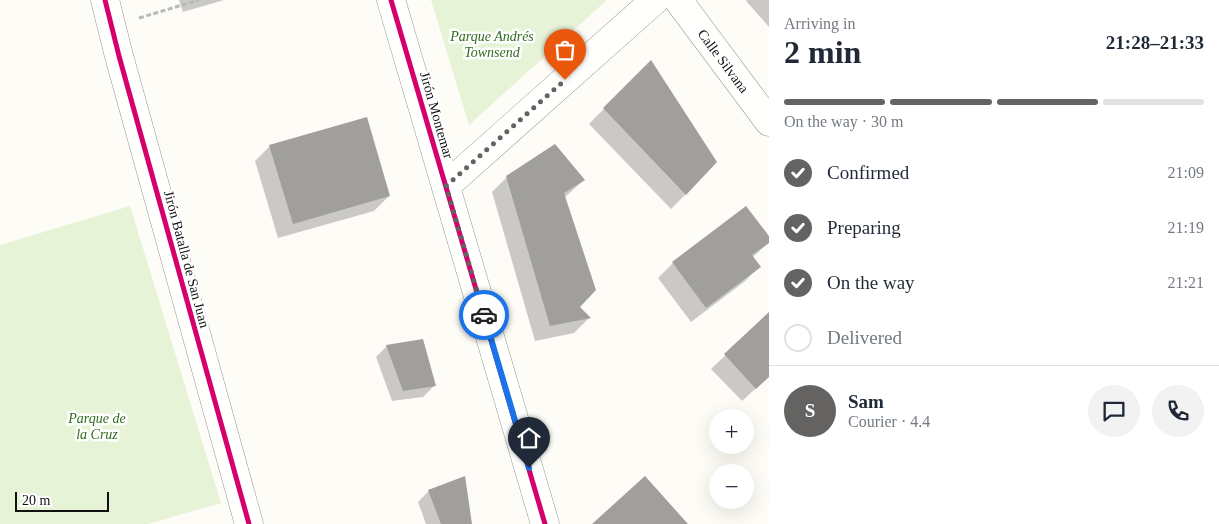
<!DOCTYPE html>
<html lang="en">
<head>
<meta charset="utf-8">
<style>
	:root { --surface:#fff; --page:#f2f2f3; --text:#1f2937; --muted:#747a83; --line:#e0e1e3; --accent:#646362 }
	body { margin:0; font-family:"Times New Roman",serif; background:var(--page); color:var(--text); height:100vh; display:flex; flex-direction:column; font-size:19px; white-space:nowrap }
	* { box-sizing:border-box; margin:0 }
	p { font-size:16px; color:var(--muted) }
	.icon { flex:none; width:28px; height:28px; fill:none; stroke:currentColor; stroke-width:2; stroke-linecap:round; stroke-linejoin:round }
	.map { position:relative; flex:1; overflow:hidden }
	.details { display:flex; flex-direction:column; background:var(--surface); width:450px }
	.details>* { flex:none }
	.controls { position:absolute; left:709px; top:409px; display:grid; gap:10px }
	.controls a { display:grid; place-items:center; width:45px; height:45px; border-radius:50%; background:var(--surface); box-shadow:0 5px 20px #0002; font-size:25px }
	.scale { position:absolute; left:15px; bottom:12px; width:94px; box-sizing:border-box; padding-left:5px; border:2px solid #111; border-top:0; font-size:14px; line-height:18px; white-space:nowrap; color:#111; -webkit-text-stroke:4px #fff; paint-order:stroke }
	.pin { position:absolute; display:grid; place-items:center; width:42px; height:42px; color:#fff; margin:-51px -21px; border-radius:50% 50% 50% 0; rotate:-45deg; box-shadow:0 0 5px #0007 }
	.pin .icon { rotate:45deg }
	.courier { position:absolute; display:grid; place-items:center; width:50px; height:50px; margin:-25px; border:4px solid #1a73e8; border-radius:50%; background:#fff; color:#222; box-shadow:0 1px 6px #0007 }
	.overview em { font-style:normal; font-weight:600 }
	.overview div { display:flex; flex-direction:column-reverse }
	.overview { display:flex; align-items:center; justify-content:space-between; height:85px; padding:0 15px }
	h1 { font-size:32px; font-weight:600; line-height:38px }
	.bar { display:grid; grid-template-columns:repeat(4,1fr); gap:8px 5px; align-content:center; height:60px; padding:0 15px }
	.bar i { height:6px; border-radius:4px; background:var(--line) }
	.bar .on { background:var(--accent) }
	.bar p { grid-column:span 4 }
	.line { display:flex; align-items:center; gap:12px; padding:0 15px; border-top:1px solid var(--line) }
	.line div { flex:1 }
	.round { display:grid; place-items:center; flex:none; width:52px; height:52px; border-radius:26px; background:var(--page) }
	ol { padding:0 15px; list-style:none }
	li { display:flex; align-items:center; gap:15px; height:55px }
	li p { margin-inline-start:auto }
	li .icon { padding:5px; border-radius:50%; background:var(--accent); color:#fff; stroke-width:4 }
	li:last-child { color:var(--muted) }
	li i { width:28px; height:28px; border:2px solid var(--line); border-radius:50% }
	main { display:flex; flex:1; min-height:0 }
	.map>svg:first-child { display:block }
	.green { fill:#e7f3d7 }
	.shadow { fill:#0003 }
	.building { fill:#a19f9c }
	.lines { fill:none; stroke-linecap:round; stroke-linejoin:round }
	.street-casing { stroke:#979795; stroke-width:29 }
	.path { stroke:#b9b9b8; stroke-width:3; stroke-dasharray:5 2.5; stroke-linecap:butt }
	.street { stroke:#fffffe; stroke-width:28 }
	.cycleway-casing { stroke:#fff; stroke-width:8 }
	.cycleway { stroke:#d6006c; stroke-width:5 }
	.done { stroke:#646362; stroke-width:5; stroke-dasharray:0 9 }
	.route { stroke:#1a73e8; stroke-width:6 }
	.labels { text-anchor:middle; stroke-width:5; stroke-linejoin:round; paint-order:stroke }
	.park-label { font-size:14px; font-style:italic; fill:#2f6b1f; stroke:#fff }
	.street-label { font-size:14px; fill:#111; stroke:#fff }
</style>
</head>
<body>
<main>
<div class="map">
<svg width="769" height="524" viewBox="0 0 769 524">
	<rect width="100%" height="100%" fill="#fdfcf7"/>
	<!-- green -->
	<g class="green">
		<path d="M 431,0 L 607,0 L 469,125 Z"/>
		<path d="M 130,206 L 221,503 L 148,524 L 0,524 L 0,245 Z"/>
	</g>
	<!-- shadow -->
	<g class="shadow">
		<path d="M 179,0 L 224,0 L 183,12 Z"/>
		<path d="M 747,0 L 769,0 L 769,27 L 746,1 Z"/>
		<path d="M 650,62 L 686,194 L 671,209 L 589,124 Z"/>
		<path d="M 270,146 L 389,196 L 374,211 L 278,238 L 255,161 Z"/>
		<path d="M 507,177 L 584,180 L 564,198 L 579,307 L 589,318 L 574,333 L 535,341 L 492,192 Z"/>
		<path d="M 769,239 L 769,242 L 752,258 L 759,267 L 744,282 L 691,322 L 658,278 L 673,263 Z"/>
		<path d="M 769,314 L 769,376 L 742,401 L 711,369 Z"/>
		<path d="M 387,346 L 434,386 L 423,397 L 392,401 L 376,357 Z"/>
		<path d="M 429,491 L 471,524 L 426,524 L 418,502 Z"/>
	</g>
	<!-- building -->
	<g class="building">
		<path d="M 651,60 L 717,162 L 686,195 L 603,108 Z"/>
		<path d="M 367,117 L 390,196 L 293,224 L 269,145 Z"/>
		<path d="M 555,144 L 585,180 L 564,193 L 596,290 L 580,307 L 591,318 L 550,326 L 506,176 Z"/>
		<path d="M 746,206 L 769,236 L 769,243 L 752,255 L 761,267 L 706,308 L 672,262 Z"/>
		<path d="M 769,312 L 769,377 L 756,389 L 724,354 Z"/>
		<path d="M 423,339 L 436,386 L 403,391 L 386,345 Z"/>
		<path d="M 465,476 L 472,524 L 441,524 L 428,490 Z"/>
		<path d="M 645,476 L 688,524 L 592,524 Z"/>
	</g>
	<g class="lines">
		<defs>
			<g id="street">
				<path d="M 105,0 L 119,56 L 249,524"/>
				<path d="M 391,0 L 545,524"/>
				<path id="s1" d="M 678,0 L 769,122"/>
				<path d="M 446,186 L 655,0"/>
			</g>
		</defs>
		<!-- street casing -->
		<use href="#street" class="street-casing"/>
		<!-- path -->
		<path class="path" d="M 139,18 L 199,0"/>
		<!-- street -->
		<use href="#street" class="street"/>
		<defs>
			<g id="cycleway">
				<path d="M 105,0 L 119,56 L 249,524"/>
				<path d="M 391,0 L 545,524"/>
			</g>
		</defs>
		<!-- cycleway casing -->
		<use href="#cycleway" class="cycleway-casing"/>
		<!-- cycleway -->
		<use href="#cycleway" class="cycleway"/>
	</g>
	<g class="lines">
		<!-- done -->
		<path class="done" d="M 484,315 L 446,186 L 565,80"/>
		<!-- route -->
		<path class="route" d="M 484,315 L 529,468"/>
	</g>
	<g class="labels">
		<!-- park labels -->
		<g class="park-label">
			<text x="492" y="41">Parque Andrés<tspan x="492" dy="16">Townsend</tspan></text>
			<text x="97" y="423">Parque de<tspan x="97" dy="16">la Cruz</tspan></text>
		</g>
		<!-- street labels -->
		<g class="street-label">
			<text dy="5" stroke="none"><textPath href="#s1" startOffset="76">Calle Silvana</textPath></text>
			<text transform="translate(437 115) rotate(74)" y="5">Jirón Montemar</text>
			<text transform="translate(187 259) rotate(75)" y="5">Jirón Batalla de San Juan</text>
		</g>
	</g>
</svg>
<div class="controls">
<a>+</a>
<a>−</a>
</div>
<div class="scale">20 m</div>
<div class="pin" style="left:565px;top:80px;background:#ea580c"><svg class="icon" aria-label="bag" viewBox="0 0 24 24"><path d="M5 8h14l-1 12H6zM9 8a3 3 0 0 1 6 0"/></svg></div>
<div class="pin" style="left:529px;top:468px;background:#1f2937"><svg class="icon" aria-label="home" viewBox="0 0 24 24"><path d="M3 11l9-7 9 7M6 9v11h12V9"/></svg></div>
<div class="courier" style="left:484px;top:315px"><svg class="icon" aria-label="car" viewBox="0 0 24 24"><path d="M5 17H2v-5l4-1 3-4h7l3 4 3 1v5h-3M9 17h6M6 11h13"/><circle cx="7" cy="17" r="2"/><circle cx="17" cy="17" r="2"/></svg></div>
</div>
<section class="details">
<div class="overview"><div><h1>2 min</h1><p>Arriving in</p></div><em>21:28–21:33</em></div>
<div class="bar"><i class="on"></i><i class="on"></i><i class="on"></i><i></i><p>On the way · 30 m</p></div>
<ol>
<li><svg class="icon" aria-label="check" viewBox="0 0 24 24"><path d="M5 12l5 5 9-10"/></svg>Confirmed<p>21:09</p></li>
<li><svg class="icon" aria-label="check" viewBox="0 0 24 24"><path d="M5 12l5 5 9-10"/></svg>Preparing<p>21:19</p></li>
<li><svg class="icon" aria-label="check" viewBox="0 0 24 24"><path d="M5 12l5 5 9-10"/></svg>On the way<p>21:21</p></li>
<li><i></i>Delivered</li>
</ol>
<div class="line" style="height:90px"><b class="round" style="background:var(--accent);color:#fff">S</b><div><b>Sam</b><p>Courier · 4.4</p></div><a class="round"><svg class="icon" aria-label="chat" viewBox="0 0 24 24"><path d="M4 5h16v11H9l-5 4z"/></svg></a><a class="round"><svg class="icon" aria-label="phone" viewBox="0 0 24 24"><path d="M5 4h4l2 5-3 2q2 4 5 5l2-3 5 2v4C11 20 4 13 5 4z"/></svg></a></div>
</section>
</main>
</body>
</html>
